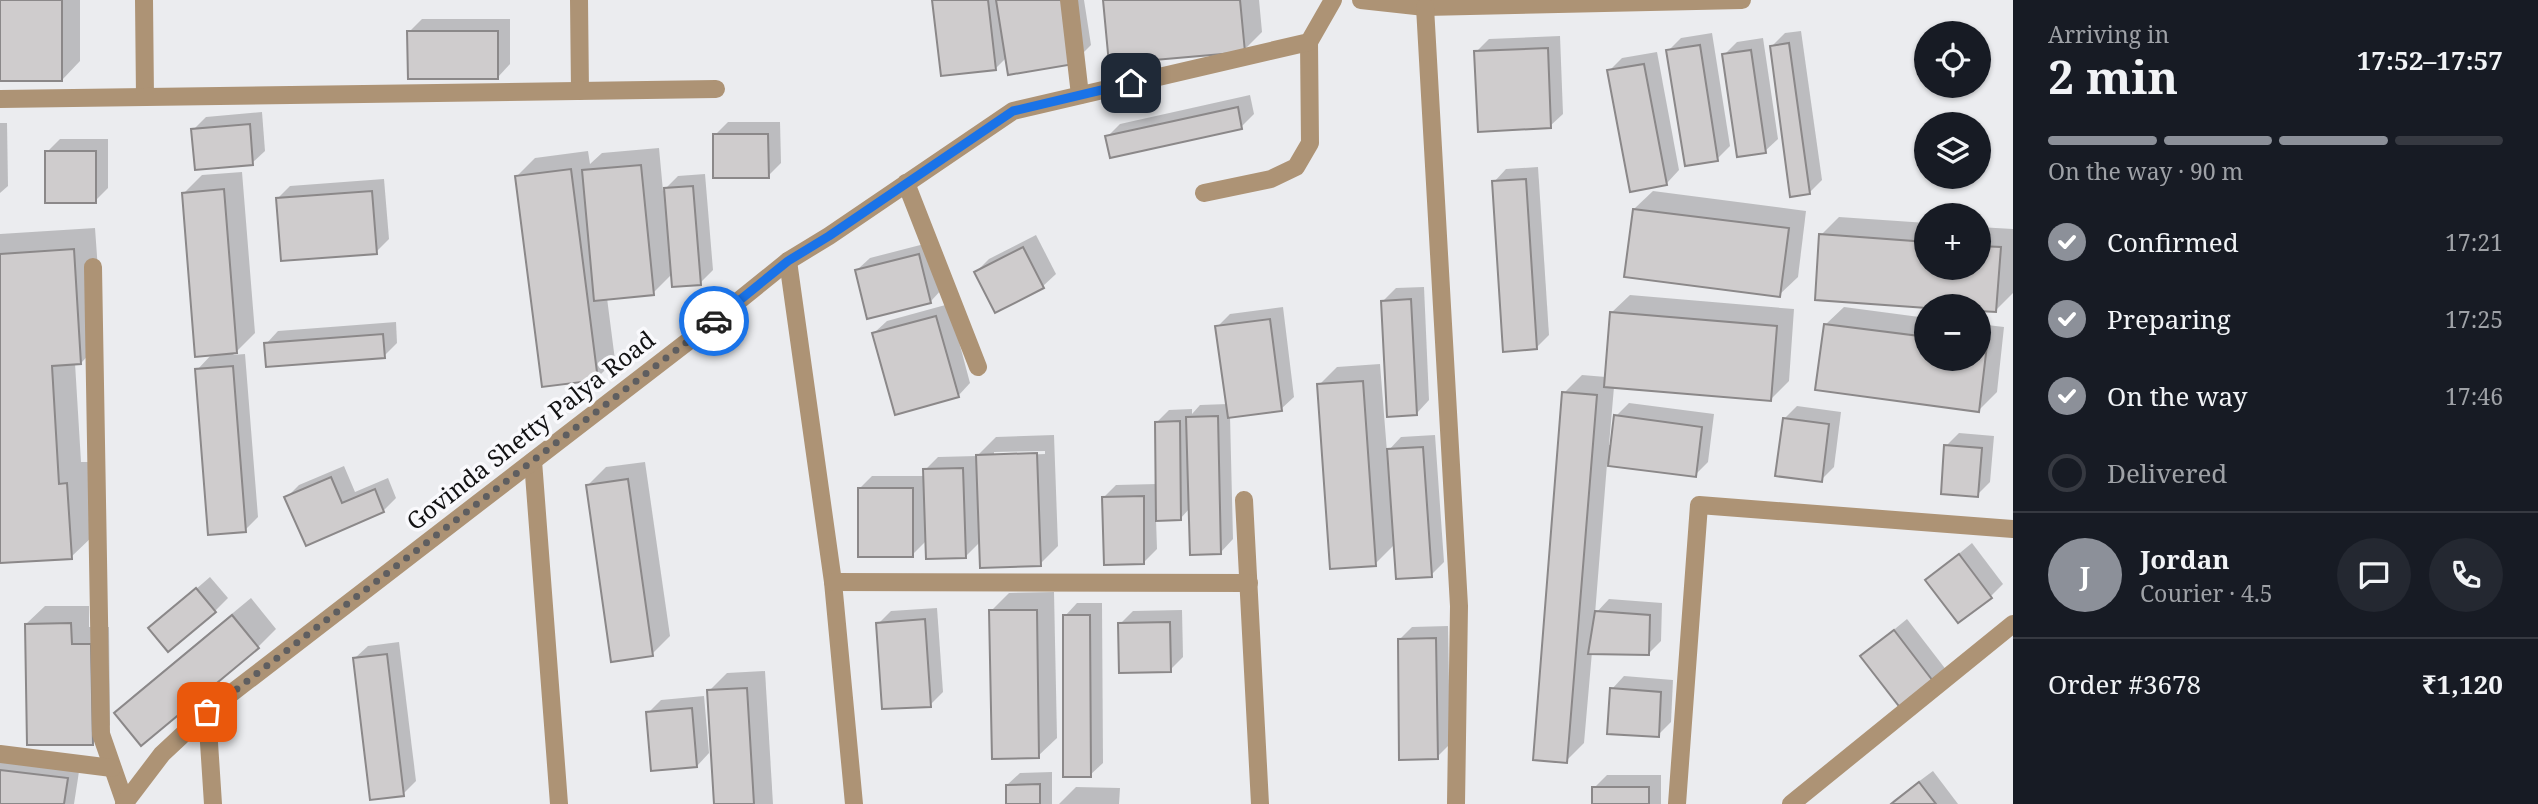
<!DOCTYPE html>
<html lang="en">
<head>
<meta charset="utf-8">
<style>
	:root { --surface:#171b24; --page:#242831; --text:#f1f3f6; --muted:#9ea1a6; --line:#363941; --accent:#8c9099 }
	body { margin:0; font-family:"Noto Serif",serif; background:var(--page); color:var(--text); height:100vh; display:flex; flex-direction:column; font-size:26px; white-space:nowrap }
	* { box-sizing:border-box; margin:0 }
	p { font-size:23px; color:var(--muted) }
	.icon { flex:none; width:38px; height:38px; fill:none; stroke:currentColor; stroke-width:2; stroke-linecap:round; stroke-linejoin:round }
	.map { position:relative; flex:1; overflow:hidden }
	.details { display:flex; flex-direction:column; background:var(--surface); width:525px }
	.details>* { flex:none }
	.buttons { position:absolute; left:1914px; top:21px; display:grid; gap:14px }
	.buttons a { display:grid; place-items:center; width:77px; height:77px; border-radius:50%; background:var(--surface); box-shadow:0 2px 5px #0004; font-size:35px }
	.pin { position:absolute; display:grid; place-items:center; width:60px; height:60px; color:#fff; margin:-30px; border-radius:14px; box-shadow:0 4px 10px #0006 }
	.courier { position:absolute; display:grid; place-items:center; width:70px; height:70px; margin:-35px; border:5px solid #1a73e8; border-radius:50%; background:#fff; color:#222; box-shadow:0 2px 9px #0007 }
	.head em { font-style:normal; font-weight:700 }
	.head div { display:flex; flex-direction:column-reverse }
	.head { display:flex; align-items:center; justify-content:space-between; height:119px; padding:0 35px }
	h1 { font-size:46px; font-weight:700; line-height:52px }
	.bar { display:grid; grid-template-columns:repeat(4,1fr); gap:10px 7px; align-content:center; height:84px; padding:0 35px }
	.bar i { height:9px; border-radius:5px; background:var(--line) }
	.bar .on { background:var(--accent) }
	.bar p { grid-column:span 4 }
	.line { display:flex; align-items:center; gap:18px; padding:0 35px; border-top:2px solid var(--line) }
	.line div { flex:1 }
	.round { display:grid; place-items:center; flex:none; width:74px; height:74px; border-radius:37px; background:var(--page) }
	ol { padding:0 35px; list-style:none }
	li { display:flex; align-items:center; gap:21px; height:77px }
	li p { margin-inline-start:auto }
	li .icon { padding:7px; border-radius:50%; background:var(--accent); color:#fff; stroke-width:4 }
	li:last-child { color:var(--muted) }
	li i { width:38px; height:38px; border:4px solid var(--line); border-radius:50% }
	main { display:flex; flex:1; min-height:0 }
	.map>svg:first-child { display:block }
	.shadow { fill:#0003; fill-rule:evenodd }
	.building { fill:#cfcccd; stroke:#8b8889; stroke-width:2 }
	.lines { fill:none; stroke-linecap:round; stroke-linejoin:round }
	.service { stroke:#ad9375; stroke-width:18 }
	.minor { stroke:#ad9375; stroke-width:18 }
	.tertiary { stroke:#ad9375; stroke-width:18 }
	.done { stroke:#5e5e60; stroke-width:7; stroke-dasharray:0 12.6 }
	.route { stroke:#1a73e8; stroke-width:9 }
	.labels { text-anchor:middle; stroke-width:7; stroke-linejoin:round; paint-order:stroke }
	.street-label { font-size:24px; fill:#121213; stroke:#f9f9fc }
</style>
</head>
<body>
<main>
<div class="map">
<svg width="2013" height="804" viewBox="0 0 2013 804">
	<rect width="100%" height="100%" fill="#ebecef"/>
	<!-- shadow -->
	<g class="shadow">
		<path d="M 1,0 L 80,0 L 80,61 L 62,80 Z"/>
		<path d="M 934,0 L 1084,0 L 1091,45 L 1073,63 L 1007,57 L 996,68 Z"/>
		<path d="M 1105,0 L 1259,0 L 1262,32 L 1244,50 Z"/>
		<path d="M 422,19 L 510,19 L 510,64 L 498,77 L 409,32 Z"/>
		<path d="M 1801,31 L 1822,180 L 1809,193 L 1772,46 L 1785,33 Z"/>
		<path d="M 1712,33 L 1730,146 L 1717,159 L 1668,51 L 1681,38 Z"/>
		<path d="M 1560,36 L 1563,114 L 1550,126 L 1476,52 L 1489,39 Z"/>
		<path d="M 1763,38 L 1778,139 L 1765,151 L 1724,55 L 1737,42 Z"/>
		<path d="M 1657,52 L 1679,170 L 1667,183 L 1609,71 L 1622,58 Z"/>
		<path d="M 1250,95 L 1254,114 L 1241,127 L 1107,137 L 1120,124 Z"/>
		<path d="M 262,112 L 265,151 L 252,163 L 193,130 L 206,117 Z"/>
		<path d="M 728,122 L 780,122 L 781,163 L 768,176 L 715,135 Z"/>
		<path d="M 0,123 L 7,123 L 8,186 L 0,193 Z"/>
		<path d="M 60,139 L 108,139 L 108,188 L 95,201 L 47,152 Z"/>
		<path d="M 659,148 L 663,191 L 678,176 L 705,174 L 713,270 L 700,283 L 672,274 L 653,293 L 607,298 L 615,360 L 597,378 L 517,176 L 535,158 L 588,151 L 590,164 L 602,153 Z"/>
		<path d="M 1538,167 L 1549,335 L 1536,348 L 1494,182 L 1506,169 Z"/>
		<path d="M 242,172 L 255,333 L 233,355 L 245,354 L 258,517 L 245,530 L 197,370 L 213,353 L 184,193 L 202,175 Z"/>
		<path d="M 384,179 L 389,239 L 376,252 L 277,199 L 290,186 Z"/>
		<path d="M 1653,191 L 1806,211 L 1798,277 L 1779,295 L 1634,209 Z"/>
		<path d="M 1839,217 L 1927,223 L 1927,268 L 1979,268 L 1979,227 L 2013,229 L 2013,293 L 1995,311 L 1979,306 L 1931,306 L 1821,235 Z"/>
		<path d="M 95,228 L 103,340 L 81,363 L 75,363 L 81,462 L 89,462 L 94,535 L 71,557 L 0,562 L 0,234 Z"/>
		<path d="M 1036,235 L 1056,274 L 1043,286 L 976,272 L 989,259 Z"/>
		<path d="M 932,242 L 943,288 L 931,301 L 869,317 L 857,270 L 870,258 Z"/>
		<path d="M 1424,287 L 1429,400 L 1417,413 L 1383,301 L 1396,288 Z"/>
		<path d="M 1630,295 L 1794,309 L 1789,381 L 1771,399 L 1614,387 L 1609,445 L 1612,445 L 1616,416 L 1629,403 L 1714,414 L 1708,462 L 1695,475 L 1607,464 L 1595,614 L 1609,599 L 1662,603 L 1661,641 L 1648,654 L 1592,652 L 1584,743 L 1566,761 L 1564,393 L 1582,375 L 1606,377 L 1611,313 Z"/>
		<path d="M 949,304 L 970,383 L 958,396 L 874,333 L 887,321 Z"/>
		<path d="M 1283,307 L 1294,397 L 1281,409 L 1230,416 L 1233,539 L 1221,552 L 1190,508 L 1180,519 L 1156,519 L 1157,549 L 1144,562 L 1104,497 L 1116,485 L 1157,484 L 1156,423 L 1169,410 L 1192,409 L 1192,414 L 1200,405 L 1228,404 L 1217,327 L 1230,314 Z"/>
		<path d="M 1844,307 L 1927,318 L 1927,359 L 1979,359 L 1979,324 L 2004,327 L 1997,392 L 1979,410 L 1825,325 Z"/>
		<path d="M 396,322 L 397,343 L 384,356 L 266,344 L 278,331 Z"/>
		<path d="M 1380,364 L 1387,452 L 1401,437 L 1435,435 L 1444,562 L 1431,575 L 1395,544 L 1375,564 L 1319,385 L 1337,367 Z"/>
		<path d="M 1797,406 L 1841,412 L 1834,467 L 1821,480 L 1784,419 Z"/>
		<path d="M 1959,433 L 1994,436 L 1990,482 L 1977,495 L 1946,446 Z"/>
		<path d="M 1054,435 L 1058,546 L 1040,564 L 981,541 L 966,556 L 927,540 L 912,555 L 859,489 L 872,476 L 925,476 L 925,470 L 938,457 L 977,456 L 996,437 ZM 1045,451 L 1045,454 L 994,456 L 994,452 Z"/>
		<path d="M 645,462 L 670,636 L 652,654 L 588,485 L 606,467 Z"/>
		<path d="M 344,466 L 355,492 L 388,478 L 396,498 L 383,511 L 287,497 L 299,485 Z"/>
		<path d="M 1972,543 L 2003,584 L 1991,596 L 1927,580 Z"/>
		<path d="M 210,577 L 228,598 L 215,611 L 151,628 Z"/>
		<path d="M 1054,592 L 1057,738 L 1038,756 L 991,611 L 1009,593 Z"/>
		<path d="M 251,598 L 276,629 L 258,647 L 142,744 L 116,713 L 134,695 Z"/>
		<path d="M 1077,603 L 1102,603 L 1103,763 L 1090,775 L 1065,616 Z"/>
		<path d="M 45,606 L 89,606 L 89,627 L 109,627 L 110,725 L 92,743 L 26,624 Z"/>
		<path d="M 937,608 L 943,692 L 930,705 L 878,624 L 891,611 Z"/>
		<path d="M 1182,610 L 1183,657 L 1170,670 L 1120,624 L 1133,611 Z"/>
		<path d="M 1907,619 L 1947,671 L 1934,683 L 1862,656 Z"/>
		<path d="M 1448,626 L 1450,744 L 1437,757 L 1399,640 L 1412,627 Z"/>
		<path d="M 399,642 L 416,781 L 403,794 L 355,658 L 368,646 Z"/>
		<path d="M 765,671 L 773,804 L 716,804 L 709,691 L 727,673 Z"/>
		<path d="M 1624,676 L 1673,680 L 1671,722 L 1658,735 L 1612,689 Z"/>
		<path d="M 704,696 L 709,753 L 697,766 L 648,713 L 661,700 Z"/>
		<path d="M 6,757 L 80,765 L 74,804 L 0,804 L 0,763 Z"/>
		<path d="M 1933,771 L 1958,804 L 1890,804 L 1894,800 Z"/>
		<path d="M 1052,772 L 1052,804 L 1007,804 L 1007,785 L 1020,773 Z"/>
		<path d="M 1607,775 L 1661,775 L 1661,804 L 1594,804 L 1594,788 Z"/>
		<path d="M 1076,787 L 1120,788 L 1119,804 L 1059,804 Z"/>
	</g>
	<!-- building -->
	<g class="building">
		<rect x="0" y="0" width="62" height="81"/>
		<path d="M 932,0 L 988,0 L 996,70 L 941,76 Z"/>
		<path d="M 996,0 L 1063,0 L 1074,64 L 1008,75 Z"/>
		<path d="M 1103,0 L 1240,0 L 1245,52 L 1109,64 Z"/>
		<path d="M 407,31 L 498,31 L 498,79 L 408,79 Z"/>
		<path d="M 1789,43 L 1810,194 L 1790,197 L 1770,46 Z"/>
		<path d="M 1700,45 L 1718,161 L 1685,166 L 1666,50 Z"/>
		<path d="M 1548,48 L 1551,128 L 1478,132 L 1474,51 Z"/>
		<path d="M 1751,50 L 1766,153 L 1737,157 L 1722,54 Z"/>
		<path d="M 1644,64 L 1667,185 L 1630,192 L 1607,70 Z"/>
		<path d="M 1238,107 L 1242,129 L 1110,158 L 1105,136 Z"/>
		<path d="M 250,124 L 253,165 L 195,170 L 191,129 Z"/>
		<path d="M 713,134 L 768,134 L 769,178 L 713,178 Z"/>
		<rect x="45" y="151" width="51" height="52"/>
		<path d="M 641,165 L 654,295 L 594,301 L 582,170 Z"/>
		<path d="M 571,169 L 598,380 L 542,387 L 515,176 Z"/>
		<path d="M 1526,179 L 1537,349 L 1503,352 L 1492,181 Z"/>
		<path d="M 693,186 L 701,285 L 672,287 L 664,188 Z"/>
		<path d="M 224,189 L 237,353 L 195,357 L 182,193 Z"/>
		<path d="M 372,191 L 377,254 L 281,261 L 276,198 Z"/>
		<path d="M 1633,209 L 1789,228 L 1780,297 L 1624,277 Z"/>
		<path d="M 1819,234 L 1927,242 L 1927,268 L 1979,268 L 1979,246 L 2001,247 L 1996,312 L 1979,311 L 1979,306 L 1927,308 L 1815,300 Z"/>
		<path d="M 1023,247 L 1044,288 L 995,313 L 974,272 Z"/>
		<path d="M 74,249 L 81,364 L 52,366 L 59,484 L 67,483 L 72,559 L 0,563 L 0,254 Z"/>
		<path d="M 919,254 L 931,303 L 867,319 L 855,270 Z"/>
		<path d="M 1411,299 L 1417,415 L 1387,417 L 1381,301 Z"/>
		<path d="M 1610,312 L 1777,326 L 1771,401 L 1604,387 Z"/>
		<path d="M 936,316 L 959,397 L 895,415 L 872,333 Z"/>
		<path d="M 1270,319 L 1282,411 L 1228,418 L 1215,326 Z"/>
		<path d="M 1824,324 L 1927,337 L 1927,359 L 1979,359 L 1979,344 L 1987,345 L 1979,412 L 1815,390 Z"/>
		<path d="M 383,334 L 385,358 L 266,367 L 264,343 Z"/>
		<path d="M 233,366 L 246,532 L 208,535 L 195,369 Z"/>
		<path d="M 1363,381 L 1376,566 L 1330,569 L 1317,384 Z"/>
		<path d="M 1562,392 L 1597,395 L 1567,763 L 1533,760 Z"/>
		<path d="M 1614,415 L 1702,427 L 1696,477 L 1608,466 Z"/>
		<path d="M 1218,416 L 1221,554 L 1190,555 L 1186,417 Z"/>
		<path d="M 1783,418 L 1829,424 L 1822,482 L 1775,476 Z"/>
		<path d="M 1180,421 L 1181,520 L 1156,521 L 1155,422 Z"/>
		<path d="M 1944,445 L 1982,448 L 1978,497 L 1941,494 Z"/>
		<path d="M 1423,447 L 1432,577 L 1396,579 L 1387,449 Z"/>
		<path d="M 1037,453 L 1041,566 L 980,568 L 976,455 Z"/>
		<path d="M 963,468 L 966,558 L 926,559 L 923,469 Z"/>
		<path d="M 331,477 L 342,503 L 375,489 L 384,512 L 306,546 L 284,497 Z"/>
		<path d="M 628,479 L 653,656 L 611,662 L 586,485 Z"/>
		<rect x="858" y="488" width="55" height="69"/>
		<path d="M 1144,496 L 1144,564 L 1104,565 L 1102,497 Z"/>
		<path d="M 1959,554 L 1992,598 L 1958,623 L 1925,580 Z"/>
		<path d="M 196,588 L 216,612 L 168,652 L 148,628 Z"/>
		<path d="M 989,610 L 1037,610 L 1039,758 L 992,759 Z"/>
		<path d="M 1595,611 L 1650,615 L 1649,655 L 1588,654 Z"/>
		<path d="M 232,615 L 259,648 L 141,746 L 114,713 Z"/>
		<path d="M 1063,615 L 1090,615 L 1091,777 L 1063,777 Z"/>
		<path d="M 925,619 L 931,707 L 882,709 L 876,623 Z"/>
		<path d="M 1170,622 L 1171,672 L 1119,673 L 1118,623 Z"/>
		<path d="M 71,623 L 72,644 L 91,644 L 93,745 L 27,745 L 25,624 Z"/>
		<path d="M 1894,630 L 1936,685 L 1902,710 L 1860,656 Z"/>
		<path d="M 1436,638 L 1438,759 L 1399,760 L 1398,639 Z"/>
		<path d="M 387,654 L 404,796 L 370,800 L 353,658 Z"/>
		<path d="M 747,688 L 754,804 L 714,804 L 707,690 Z"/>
		<path d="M 1610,688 L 1661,692 L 1659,737 L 1607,734 Z"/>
		<path d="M 692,708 L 697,767 L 651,771 L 646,712 Z"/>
		<path d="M 0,770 L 68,778 L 64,804 L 0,804 Z"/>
		<path d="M 1919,782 L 1936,804 L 1891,804 Z"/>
		<path d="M 1040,784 L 1040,804 L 1006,804 L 1006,785 Z"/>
		<rect x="1592" y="787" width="57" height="17"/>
	</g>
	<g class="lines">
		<!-- service -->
		<path class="service" d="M 1204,193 L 1271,179 L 1296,167 L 1310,143 L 1309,42"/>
		<!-- minor -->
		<g class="minor">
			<path d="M 144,0 L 145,97"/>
			<path d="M 579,0 L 580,91"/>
			<path d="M 1069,0 L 1080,95"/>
			<path d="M 1361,0 L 1425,7 L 1742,0"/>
			<path d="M 1425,7 L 1459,606 L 1456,804"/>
			<path d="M 0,99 L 716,89"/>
			<path d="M 906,183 L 978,367"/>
			<path d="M 788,261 L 833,582 L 854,804"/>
			<path d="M 93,267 L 101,734 L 125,803"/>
			<path d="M 533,461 L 559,804"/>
			<path d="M 1244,500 L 1260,804"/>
			<path d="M 833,582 L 1249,583"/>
			<path d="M 207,712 L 213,804"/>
			<path d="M 0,754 L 112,768"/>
			<path d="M 1677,804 L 1699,505 L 2013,529"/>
			<path d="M 1791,804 L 2013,624"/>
		</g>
		<!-- tertiary -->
		<path class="tertiary" d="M 124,804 L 162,754 L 207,712 L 695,336 L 788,261 L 829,236 L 1013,111 L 1309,42 L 1333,0"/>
	</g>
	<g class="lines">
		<!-- done -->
		<path class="done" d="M 207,712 L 714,321"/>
		<!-- route -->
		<path class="route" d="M 714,321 L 788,261 L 829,236 L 1013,111 L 1131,83"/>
	</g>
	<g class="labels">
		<!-- street labels -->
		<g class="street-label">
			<text transform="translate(531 431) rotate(-38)" y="8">Govinda Shetty Palya Road</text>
		</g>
	</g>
</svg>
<div class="buttons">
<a><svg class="icon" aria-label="locate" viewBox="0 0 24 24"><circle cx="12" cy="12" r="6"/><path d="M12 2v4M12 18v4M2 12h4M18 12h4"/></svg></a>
<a><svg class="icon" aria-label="layers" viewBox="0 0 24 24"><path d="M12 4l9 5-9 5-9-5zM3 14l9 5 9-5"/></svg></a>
<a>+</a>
<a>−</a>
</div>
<div class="pin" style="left:207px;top:712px;background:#ea580c"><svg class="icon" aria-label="bag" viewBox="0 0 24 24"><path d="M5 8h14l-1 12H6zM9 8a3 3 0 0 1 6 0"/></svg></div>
<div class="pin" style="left:1131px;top:83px;background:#1f2937"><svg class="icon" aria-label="home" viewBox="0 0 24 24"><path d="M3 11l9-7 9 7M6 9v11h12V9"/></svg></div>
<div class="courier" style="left:714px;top:321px"><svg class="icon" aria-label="car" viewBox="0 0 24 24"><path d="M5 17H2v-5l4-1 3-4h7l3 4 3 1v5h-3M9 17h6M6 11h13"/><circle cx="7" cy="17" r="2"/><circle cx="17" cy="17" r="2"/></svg></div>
</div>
<section class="details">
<div class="head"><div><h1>2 min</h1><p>Arriving in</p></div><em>17:52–17:57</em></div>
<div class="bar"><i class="on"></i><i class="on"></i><i class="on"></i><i></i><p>On the way · 90 m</p></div>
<ol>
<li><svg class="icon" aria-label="check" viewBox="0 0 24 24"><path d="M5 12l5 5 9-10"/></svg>Confirmed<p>17:21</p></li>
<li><svg class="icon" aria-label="check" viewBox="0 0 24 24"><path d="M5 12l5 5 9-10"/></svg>Preparing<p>17:25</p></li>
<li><svg class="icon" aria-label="check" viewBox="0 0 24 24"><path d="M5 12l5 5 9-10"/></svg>On the way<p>17:46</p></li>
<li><i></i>Delivered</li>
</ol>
<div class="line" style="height:126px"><b class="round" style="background:var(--accent);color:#fff">J</b><div><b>Jordan</b><p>Courier · 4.5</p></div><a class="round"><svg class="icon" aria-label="chat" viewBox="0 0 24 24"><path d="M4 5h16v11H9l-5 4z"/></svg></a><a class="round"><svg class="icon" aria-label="phone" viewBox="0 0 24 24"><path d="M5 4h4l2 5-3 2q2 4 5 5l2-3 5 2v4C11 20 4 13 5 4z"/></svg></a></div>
<div class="line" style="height:91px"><div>Order #3678</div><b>₹1,120</b></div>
</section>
</main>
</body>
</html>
